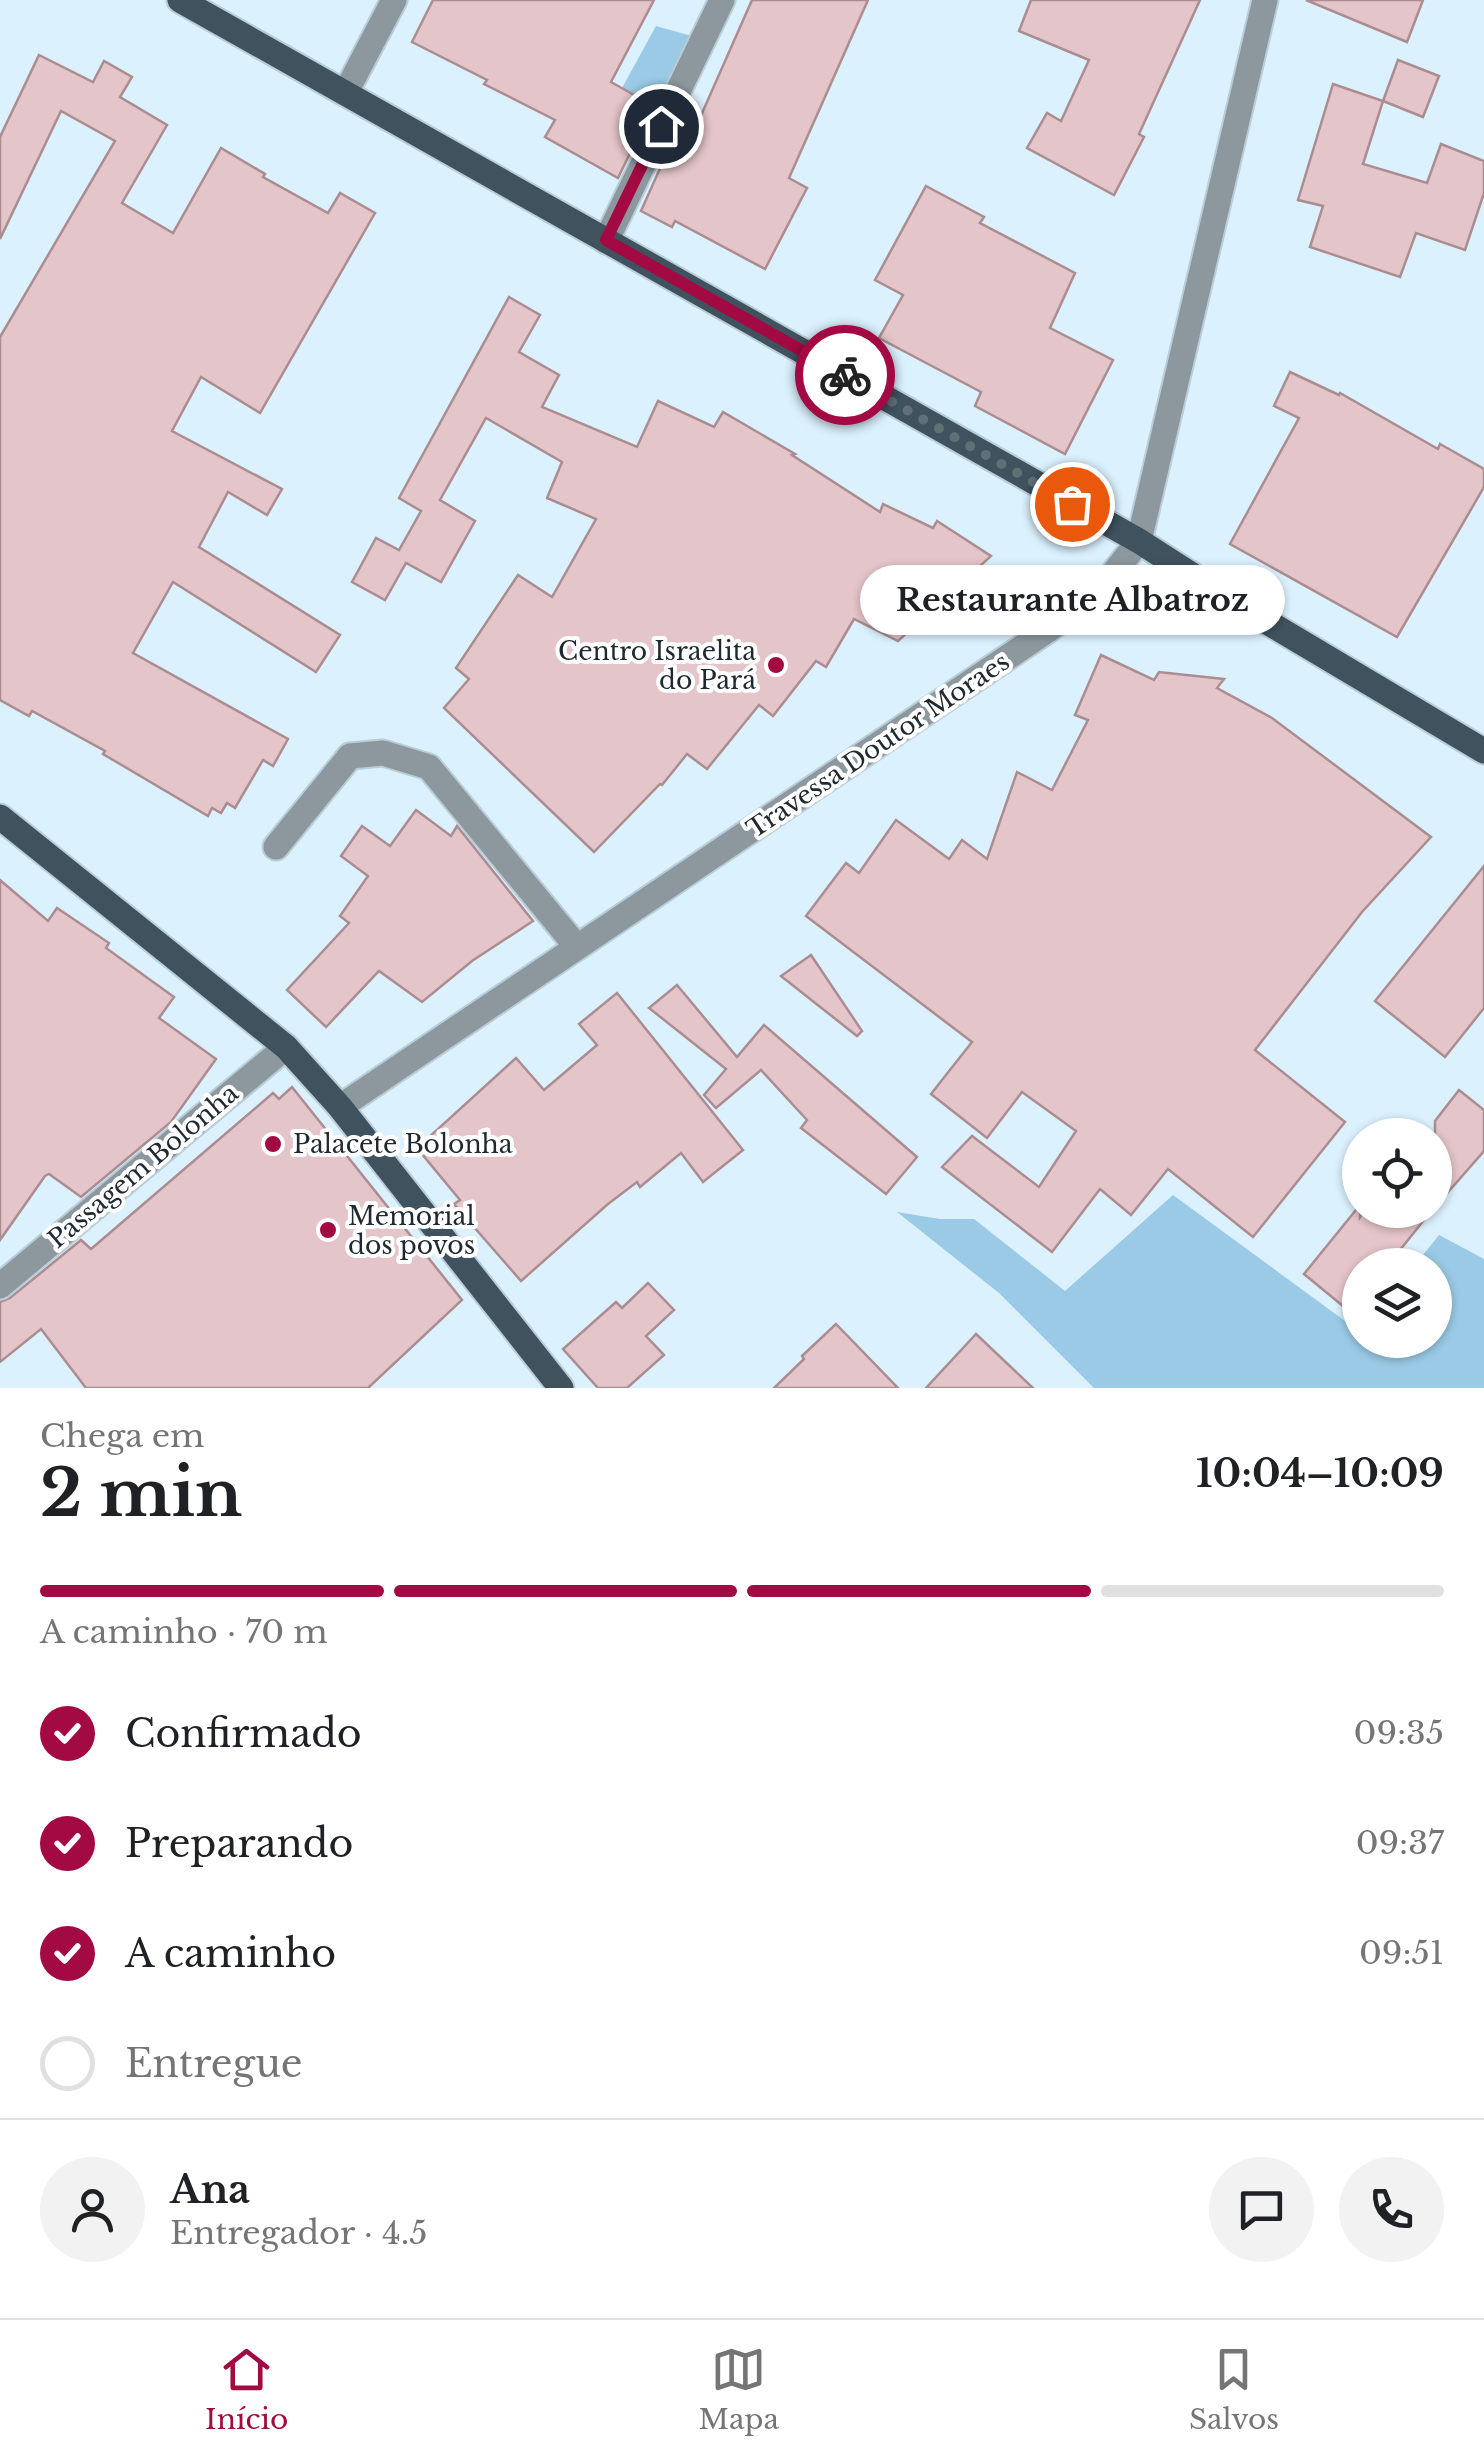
<!DOCTYPE html>
<html lang="pt">
<head>
<meta charset="utf-8">
<style>
	:root { --surface:#fff; --page:#f2f2f2; --text:#202124; --muted:#757577; --line:#e0e0e0; --accent:#a30942 }
	body { margin:0; font-family:"Libre Baskerville",serif; background:var(--page); color:var(--text); height:100vh; display:flex; flex-direction:column; font-size:38px; white-space:nowrap }
	* { box-sizing:border-box; margin:0 }
	p { font-size:32px; color:var(--muted) }
	.icon { flex:none; width:55px; height:55px; fill:none; stroke:currentColor; stroke-width:2; stroke-linecap:round; stroke-linejoin:round }
	.map { position:relative; height:1388px; overflow:hidden }
	.panel { display:flex; flex-direction:column; background:var(--surface); flex:1 }
	.panel>* { flex:none }
	.tools { position:absolute; left:1342px; top:1118px; display:grid; gap:20px }
	.tools a { display:grid; place-items:center; width:110px; height:110px; border-radius:50%; background:var(--surface); box-shadow:0 2px 8px #0004; font-size:50px }
	.pin { position:absolute; display:grid; place-items:center; width:85px; height:85px; color:#fff; margin:-42px; border:5px solid #fff; border-radius:50%; box-shadow:0 2px 10px #0007 }
	.courier { position:absolute; display:grid; place-items:center; width:100px; height:100px; margin:-50px; border:8px solid #a30942; border-radius:50%; background:#fff; color:#222; box-shadow:0 2px 12px #0007 }
	.bubble { position:absolute; height:70px; border-radius:35px; background:var(--surface); box-shadow:0 2px 8px #0004; font-size:32px; font-weight:700; line-height:70px; text-align:center }
	.summary em { font-style:normal; font-weight:700 }
	.summary div { display:flex; flex-direction:column-reverse }
	.summary { display:flex; align-items:center; justify-content:space-between; height:170px; padding:0 40px }
	h1 { font-size:65px; font-weight:700; line-height:75px }
	.bar { display:grid; grid-template-columns:repeat(4,1fr); gap:15px 10px; align-content:center; height:120px; padding:0 40px }
	.bar i { height:12px; border-radius:8px; background:var(--line) }
	.bar .selected { background:var(--accent) }
	.bar p { grid-column:span 4 }
	.line { display:flex; align-items:center; gap:25px; padding:0 40px; border-top:2px solid var(--line) }
	.line div { flex:1 }
	.round { display:grid; place-items:center; flex:none; width:105px; height:105px; border-radius:52px; background:var(--page) }
	ol { padding:0 40px; list-style:none }
	li { display:flex; align-items:center; gap:30px; height:110px }
	li p { margin-inline-start:auto }
	li .icon { padding:10px; border-radius:50%; background:var(--accent); color:#fff; stroke-width:4 }
	li:last-child { color:var(--muted) }
	li i { width:55px; height:55px; border:5px solid var(--line); border-radius:50% }
	.tabs { display:flex; justify-content:space-around; align-items:center; height:140px; border-top:2px solid var(--line); background:var(--surface); font-size:28px; color:var(--muted) }
	.tabs a { display:grid; justify-items:center; gap:5px }
	.tabs .selected { color:var(--accent) }
	.map>svg:first-child { display:block }
	.green { fill:#9acae5 }
	.building { fill:#e4c5c9; stroke:#ab8d91; stroke-width:2.5 }
	.lines { fill:none; stroke-linecap:round; stroke-linejoin:round }
	.minor-casing { stroke:#b9cdd9; stroke-width:29 }
	.major-casing { stroke:#b9cdd9; stroke-width:29 }
	.minor { stroke:#8d989e; stroke-width:25 }
	.major { stroke:#3f525e; stroke-width:25 }
	.done { stroke:#616f77; stroke-width:10; stroke-dasharray:0 18 }
	.route { stroke:#a30942; stroke-width:12 }
	.poi-dot { fill:#a30942; stroke:#fff; stroke-width:4 }
	.labels { text-anchor:middle; stroke-width:8; stroke-linejoin:round; paint-order:stroke }
	.poi-label { font-size:25px; fill:#1f292f; stroke:#fff; text-anchor:start }
	.street-label { font-size:25px; fill:#1f292f; stroke:#fff }
</style>
</head>
<body>
<div class="map">
<svg width="1484" height="1388" viewBox="0 0 1484 1388">
	<rect width="100%" height="100%" fill="#dbf1fe"/>
	<!-- green -->
	<g class="green">
		<path d="M 656,26 L 692,36 L 659,106 L 622,88 Z"/>
		<path d="M 1173,1195 L 1360,1332 L 1360,1340 L 1435,1340 L 1435,1265 L 1415,1265 L 1439,1235 L 1484,1259 L 1484,1388 L 1094,1388 L 999,1293 L 897,1212 L 940,1219 L 974,1219 L 1065,1291 Z"/>
	</g>
	<!-- building -->
	<g class="building">
		<path d="M 433,0 L 654,0 L 611,82 L 643,100 L 634,117 L 645,122 L 618,178 L 545,137 L 555,120 L 484,84 L 487,80 L 412,42 Z"/>
		<path d="M 752,0 L 868,0 L 789,178 L 807,188 L 765,269 L 675,221 L 672,227 L 641,211 L 674,137 L 688,145 Z"/>
		<path d="M 1031,0 L 1200,0 L 1139,134 L 1144,137 L 1114,195 L 1027,148 L 1047,113 L 1061,121 L 1089,60 L 1019,31 Z"/>
		<path d="M 1306,0 L 1423,0 L 1407,42 Z"/>
		<path d="M 39,55 L 93,82 L 104,61 L 132,77 L 120,97 L 167,125 L 122,203 L 173,233 L 221,148 L 265,174 L 263,177 L 328,213 L 340,193 L 375,213 L 260,413 L 201,377 L 172,431 L 282,489 L 267,515 L 228,492 L 199,547 L 340,635 L 316,672 L 173,582 L 133,653 L 288,739 L 273,766 L 263,760 L 235,808 L 227,803 L 221,813 L 212,808 L 208,816 L 103,754 L 105,751 L 32,711 L 29,716 L 0,700 L 0,337 L 115,141 L 61,111 L 0,239 L 0,137 Z"/>
		<path d="M 1398,60 L 1439,76 L 1423,117 L 1383,101 Z"/>
		<path d="M 1333,84 L 1383,101 L 1363,164 L 1427,183 L 1441,144 L 1484,161 L 1484,193 L 1465,250 L 1416,233 L 1400,277 L 1310,247 L 1323,206 L 1298,200 Z"/>
		<path d="M 926,186 L 984,217 L 980,223 L 1075,273 L 1050,328 L 1113,360 L 1065,454 L 975,406 L 981,392 L 879,338 L 903,295 L 875,280 Z"/>
		<path d="M 509,297 L 540,315 L 519,352 L 559,375 L 542,407 L 637,447 L 658,401 L 714,427 L 723,412 L 795,454 L 792,455 L 880,512 L 883,504 L 933,528 L 937,521 L 991,556 L 898,641 L 854,619 L 826,667 L 816,661 L 773,716 L 759,705 L 707,769 L 687,754 L 662,785 L 660,784 L 594,852 L 444,708 L 469,679 L 456,668 L 518,575 L 552,597 L 596,519 L 547,498 L 562,462 L 486,418 L 440,500 L 475,521 L 441,582 L 406,563 L 385,600 L 352,582 L 376,538 L 399,550 L 421,511 L 399,498 Z"/>
		<path d="M 1290,372 L 1339,395 L 1340,393 L 1438,449 L 1440,444 L 1484,469 L 1484,487 L 1397,637 L 1230,544 L 1299,418 L 1274,406 Z"/>
		<path d="M 1101,655 L 1154,680 L 1159,672 L 1224,679 L 1217,688 L 1272,718 L 1431,837 L 1362,912 L 1255,1050 L 1345,1122 L 1253,1237 L 1168,1169 L 1131,1215 L 1100,1189 L 1052,1252 L 942,1167 L 972,1136 L 1039,1187 L 1076,1131 L 1022,1092 L 987,1138 L 931,1094 L 972,1042 L 806,916 L 846,863 L 859,873 L 896,820 L 949,859 L 962,840 L 987,859 L 1017,772 L 1052,790 L 1088,720 L 1075,715 Z"/>
		<path d="M 416,810 L 451,836 L 457,826 L 533,921 L 472,961 L 422,1002 L 379,971 L 326,1027 L 287,990 L 349,923 L 340,916 L 368,876 L 341,856 L 362,826 L 390,846 Z"/>
		<path d="M 1484,866 L 1484,1008 L 1445,1057 L 1375,1001 Z"/>
		<path d="M 0,880 L 48,921 L 57,908 L 109,943 L 106,948 L 174,997 L 159,1018 L 216,1059 L 171,1122 L 81,1197 L 49,1174 L 45,1176 L 0,1240 Z"/>
		<path d="M 811,955 L 862,1031 L 857,1036 L 781,976 Z"/>
		<path d="M 677,985 L 737,1057 L 764,1025 L 917,1157 L 886,1194 L 801,1128 L 807,1120 L 761,1070 L 716,1108 L 704,1095 L 726,1069 L 649,1008 Z"/>
		<path d="M 617,993 L 743,1150 L 703,1182 L 681,1153 L 640,1187 L 637,1182 L 608,1204 L 521,1281 L 454,1204 L 460,1200 L 417,1148 L 516,1058 L 544,1090 L 597,1045 L 579,1024 Z"/>
		<path d="M 292,1087 L 462,1300 L 368,1388 L 86,1388 L 41,1329 L 0,1362 L 0,1302 L 10,1298 L 81,1240 L 91,1249 L 273,1093 L 279,1099 Z"/>
		<path d="M 1459,1090 L 1484,1110 L 1484,1151 L 1435,1207 L 1435,1121 Z"/>
		<path d="M 1360,1205 L 1360,1217 L 1365,1210 L 1432,1210 L 1388,1265 L 1360,1265 L 1360,1320 L 1304,1274 Z"/>
		<path d="M 648,1283 L 674,1310 L 646,1336 L 664,1355 L 627,1388 L 598,1388 L 563,1349 L 616,1302 L 622,1308 Z"/>
		<path d="M 836,1324 L 898,1388 L 774,1388 L 804,1359 L 802,1356 Z"/>
		<path d="M 976,1334 L 1033,1388 L 926,1388 Z"/>
	</g>
	<g class="lines">
		<defs>
			<g id="minor">
				<path d="M 346,92 L 394,0"/>
				<path d="M 606,241 L 722,0"/>
				<path d="M 276,847 L 350,756 L 383,753 L 429,767 L 577,947"/>
				<path d="M 340,1107 L 1048,630 L 1101,589 L 1139,541 L 1265,0"/>
				<path d="M 0,1286 L 286,1047"/>
			</g>
			<g id="major">
				<path d="M 180,0 L 1139,541 L 1237,604 L 1484,751"/>
				<path d="M 0,817 L 286,1047 L 340,1107 L 561,1388"/>
			</g>
		</defs>
		<!-- minor casing -->
		<use href="#minor" class="minor-casing"/>
		<!-- major casing -->
		<use href="#major" class="major-casing"/>
		<!-- minor -->
		<use href="#minor" class="minor"/>
		<!-- major -->
		<use href="#major" class="major"/>
	</g>
	<g class="lines">
		<!-- done -->
		<path class="done" d="M 845,375 L 1072,504"/>
		<!-- route -->
		<path class="route" d="M 661,126 L 606,240 L 845,375"/>
	</g>
	<!-- markers -->
	<g class="poi-dot">
		<circle cx="776" cy="665" r="10"/>
		<circle cx="273" cy="1144" r="10"/>
		<circle cx="328" cy="1230" r="10"/>
	</g>
	<g class="labels">
		<!-- poi labels -->
		<g class="poi-label">
			<text x="756" y="660" text-anchor="end">Centro Israelita<tspan x="756" dy="29">do Pará</tspan></text>
			<text x="293" y="1153">Palacete Bolonha</text>
			<text x="348" y="1225">Memorial<tspan x="348" dy="29">dos povos</tspan></text>
		</g>
		<!-- street labels -->
		<g class="street-label">
			<text transform="translate(878 745) rotate(-34)" y="9">Travessa Doutor Moraes</text>
			<text transform="translate(143 1166) rotate(-40)" y="9">Passagem Bolonha</text>
		</g>
	</g>
</svg>
<div class="tools">
<a><svg class="icon" aria-label="locate" viewBox="0 0 24 24"><circle cx="12" cy="12" r="6"/><path d="M12 2v4M12 18v4M2 12h4M18 12h4"/></svg></a>
<a><svg class="icon" aria-label="layers" viewBox="0 0 24 24"><path d="M12 4l9 5-9 5-9-5zM3 14l9 5 9-5"/></svg></a>
</div>
<div class="pin" style="left:1072px;top:504px;background:#ea580c"><svg class="icon" aria-label="bag" viewBox="0 0 24 24"><path d="M5 8h14l-1 12H6zM9 8a3 3 0 0 1 6 0"/></svg></div>
<div class="pin" style="left:661px;top:126px;background:#1f2937"><svg class="icon" aria-label="home" viewBox="0 0 24 24"><path d="M3 11l9-7 9 7M6 9v11h12V9"/></svg></div>
<div class="courier" style="left:845px;top:375px"><svg class="icon" aria-label="bike" viewBox="0 0 24 24"><circle cx="6" cy="16" r="4"/><circle cx="18" cy="16" r="4"/><path d="M6 16l4-8h5l3 8M10 8l3 8H6M13 5h3"/></svg></div>
<div class="bubble" style="left:860px;top:565px;width:425px">Restaurante Albatroz</div>
</div>
<section class="panel">
<div class="summary"><div><h1>2 min</h1><p>Chega em</p></div><em>10:04–10:09</em></div>
<div class="bar"><i class="selected"></i><i class="selected"></i><i class="selected"></i><i></i><p>A caminho · 70 m</p></div>
<ol>
<li><svg class="icon" aria-label="check" viewBox="0 0 24 24"><path d="M5 12l5 5 9-10"/></svg>Confirmado<p>09:35</p></li>
<li><svg class="icon" aria-label="check" viewBox="0 0 24 24"><path d="M5 12l5 5 9-10"/></svg>Preparando<p>09:37</p></li>
<li><svg class="icon" aria-label="check" viewBox="0 0 24 24"><path d="M5 12l5 5 9-10"/></svg>A caminho<p>09:51</p></li>
<li><i></i>Entregue</li>
</ol>
<div class="line" style="height:180px"><a class="round"><svg class="icon" aria-label="person" viewBox="0 0 24 24"><circle cx="12" cy="8" r="4"/><path d="M4 21q1-7 8-7t8 7"/></svg></a><div><b>Ana</b><p>Entregador · 4.5</p></div><a class="round"><svg class="icon" aria-label="chat" viewBox="0 0 24 24"><path d="M4 5h16v11H9l-5 4z"/></svg></a><a class="round"><svg class="icon" aria-label="phone" viewBox="0 0 24 24"><path d="M5 4h4l2 5-3 2q2 4 5 5l2-3 5 2v4C11 20 4 13 5 4z"/></svg></a></div>
</section>
<nav class="tabs">
<a class="selected"><svg class="icon" aria-label="home" viewBox="0 0 24 24"><path d="M3 11l9-7 9 7M6 9v11h12V9"/></svg>Início</a>
<a><svg class="icon" aria-label="map" viewBox="0 0 24 24"><path d="M3 6l6-2 6 2 6-2v14l-6 2-6-2-6 2zM9 4v14M15 6v14"/></svg>Mapa</a>
<a><svg class="icon" aria-label="saved" viewBox="0 0 24 24"><path d="M7 4h10v16l-5-4-5 4z"/></svg>Salvos</a>
</nav>
</body>
</html>
